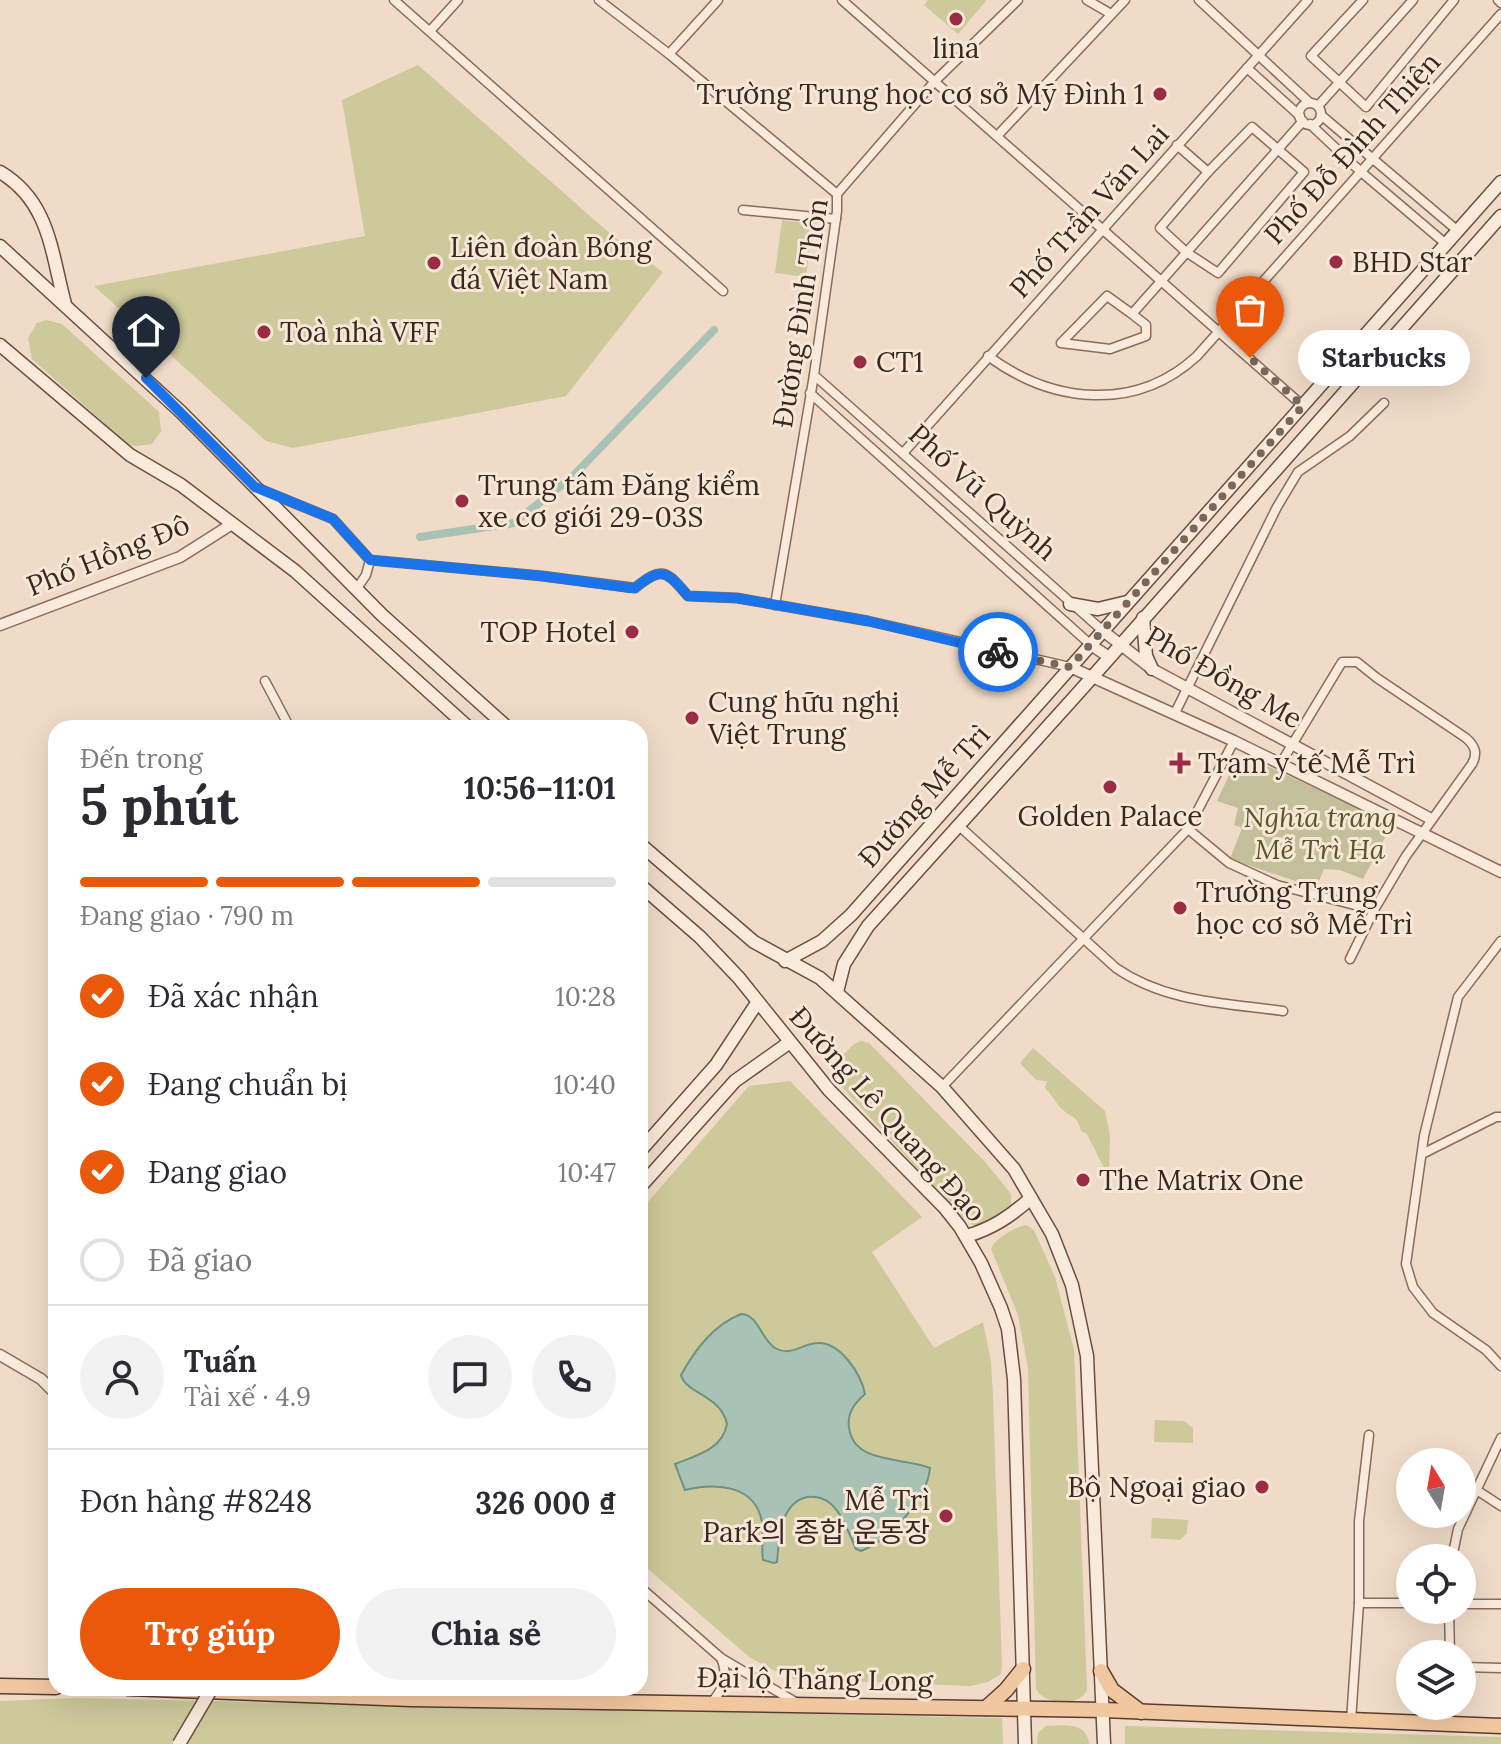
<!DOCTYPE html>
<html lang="vi">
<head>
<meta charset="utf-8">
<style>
	:root { --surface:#fff; --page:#f2f2f3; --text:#2b2b33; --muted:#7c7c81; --line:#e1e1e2; --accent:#ea580c }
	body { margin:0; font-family:Lora,"Noto Sans KR",serif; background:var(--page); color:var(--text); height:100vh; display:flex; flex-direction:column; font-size:30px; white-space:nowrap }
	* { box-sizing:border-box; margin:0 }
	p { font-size:26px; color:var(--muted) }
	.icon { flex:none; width:44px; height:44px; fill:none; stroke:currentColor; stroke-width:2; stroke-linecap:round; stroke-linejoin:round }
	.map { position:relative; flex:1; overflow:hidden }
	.drawer { position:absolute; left:48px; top:720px; width:600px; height:976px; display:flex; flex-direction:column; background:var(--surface); border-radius:24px; box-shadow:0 8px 32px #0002 }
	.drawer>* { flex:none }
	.needle { width:52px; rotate:349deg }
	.tools { position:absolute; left:1396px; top:1448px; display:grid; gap:16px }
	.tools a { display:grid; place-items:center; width:80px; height:80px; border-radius:50%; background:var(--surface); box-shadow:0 8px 32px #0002; font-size:40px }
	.pin { position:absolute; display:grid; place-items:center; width:68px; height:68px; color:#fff; margin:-82px -34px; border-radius:50% 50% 50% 0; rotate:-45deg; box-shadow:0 0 8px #0007 }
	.pin .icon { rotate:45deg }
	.courier { position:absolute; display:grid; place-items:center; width:80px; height:80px; margin:-40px; border:6px solid #1a73e8; border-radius:50%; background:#fff; color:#222; box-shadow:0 2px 10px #0007 }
	.bubble { position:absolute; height:56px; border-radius:28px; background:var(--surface); box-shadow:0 8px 32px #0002; font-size:26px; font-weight:700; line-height:56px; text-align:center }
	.head em { font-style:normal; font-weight:700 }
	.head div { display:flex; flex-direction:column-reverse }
	.head { display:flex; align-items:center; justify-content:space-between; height:136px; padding:0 32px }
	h1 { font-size:52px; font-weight:700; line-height:60px }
	.bar { display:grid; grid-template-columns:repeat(4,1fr); gap:12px 8px; align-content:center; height:96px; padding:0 32px }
	.bar i { height:10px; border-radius:6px; background:var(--line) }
	.bar .current { background:var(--accent) }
	.bar p { grid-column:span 4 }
	.line { display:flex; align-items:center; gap:20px; padding:0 32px; border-top:2px solid var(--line) }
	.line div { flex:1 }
	.round { display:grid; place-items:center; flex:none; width:84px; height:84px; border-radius:42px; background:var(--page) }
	ol { padding:0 32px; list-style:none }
	li { display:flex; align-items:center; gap:24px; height:88px }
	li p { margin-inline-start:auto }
	li .icon { padding:8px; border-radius:50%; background:var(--accent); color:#fff; stroke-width:4 }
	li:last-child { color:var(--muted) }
	li i { width:44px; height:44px; border:4px solid var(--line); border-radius:50% }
	.action { display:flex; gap:16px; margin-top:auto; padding:16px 32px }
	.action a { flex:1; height:92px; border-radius:48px; background:var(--accent); color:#fff; font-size:32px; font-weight:700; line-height:92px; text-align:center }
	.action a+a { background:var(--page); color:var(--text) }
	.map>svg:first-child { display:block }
	.green { fill:#cdc99b }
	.cemetery { fill:#c2bf9a }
	.water { fill:#a8c3b5; stroke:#6f9182; stroke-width:2 }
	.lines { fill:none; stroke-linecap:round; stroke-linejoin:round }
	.canal { stroke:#a8c3b5; stroke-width:8 }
	.minor-casing { stroke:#8b6b5c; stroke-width:11 }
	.tertiary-casing { stroke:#8b6b5c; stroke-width:13 }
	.secondary-casing { stroke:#6d4d3f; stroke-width:15 }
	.primary-casing { stroke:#593b30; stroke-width:17 }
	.minor { stroke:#f9eadb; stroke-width:8 }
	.tertiary { stroke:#f9eadb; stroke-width:10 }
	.secondary { stroke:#f9eadb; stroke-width:12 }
	.primary { stroke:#f1c7a0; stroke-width:14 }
	.secondary-bridge-casing { stroke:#6d4d3f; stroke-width:15; stroke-linecap:butt }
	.secondary-bridge { stroke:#f9eadb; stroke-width:12 }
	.done { stroke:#7a665a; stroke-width:8; stroke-dasharray:0 14.4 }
	.route { stroke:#1a73e8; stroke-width:10 }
	.poi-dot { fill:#9a2c44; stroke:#f6e7d7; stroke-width:3 }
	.labels { text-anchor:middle; stroke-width:6; stroke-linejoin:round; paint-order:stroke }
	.poi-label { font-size:28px; fill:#3b2720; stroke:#f6e7d7; text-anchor:start }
	.street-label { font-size:28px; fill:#3b2720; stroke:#f6e7d7 }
	.park-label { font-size:28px; font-style:italic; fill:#555727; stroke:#f6e7d7 }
</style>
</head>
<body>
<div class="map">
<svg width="1501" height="1744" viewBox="0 0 1501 1744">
	<rect width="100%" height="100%" fill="#efdbc7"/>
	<!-- green -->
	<g class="green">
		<path d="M 928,0 L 985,0 L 986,1 L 958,34 L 924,5 Z"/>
		<path d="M 418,65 L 614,237 L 663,272 L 566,396 L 293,448 L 266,441 L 94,286 L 365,236 L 342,100 Z"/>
		<path d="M 782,220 L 813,224 L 806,277 L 775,273 Z"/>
		<path d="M 46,320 L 62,324 L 159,412 L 161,431 L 152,444 L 136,446 L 128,444 L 32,359 L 28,338 L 37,323 Z"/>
		<path d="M 861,1041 L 869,1043 L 987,1164 L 1011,1194 L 1011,1208 L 984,1224 L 975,1226 L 966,1221 L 842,1087 L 833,1077 L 832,1066 L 854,1044 Z"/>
		<path d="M 1033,1048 L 1105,1111 L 1110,1135 L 1109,1178 L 1087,1134 L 1081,1131 C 1077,1115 1073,1119 1063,1110 C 1057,1105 1052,1095 1045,1088 L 1047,1081 L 1036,1080 L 1020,1063 Z"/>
		<path d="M 790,1081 L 922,1217 L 872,1252 L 934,1348 L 983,1322 L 991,1362 L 993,1396 L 1002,1666 L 1001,1674 L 988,1682 L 970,1686 L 790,1679 L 749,1657 L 640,1562 L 640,1211 L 749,1086 Z"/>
		<path d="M 1026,1225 L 1034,1230 L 1055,1277 L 1074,1349 L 1087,1690 C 1080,1707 1044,1705 1036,1689 L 1028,1368 L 1018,1315 L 991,1249 C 995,1238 1015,1227 1026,1225 Z"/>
		<path d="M 1155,1420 L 1184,1421 L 1193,1428 L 1193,1443 L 1154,1442 Z"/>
		<path d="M 1152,1518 L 1188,1520 L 1187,1533 L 1180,1540 L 1151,1538 Z"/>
		<path d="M 74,1698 L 1002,1718 L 1003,1744 L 0,1744 L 0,1701 Z"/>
		<path d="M 1046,1726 C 1064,1725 1087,1722 1089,1744 L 1037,1744 L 1038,1733 Z"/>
		<path d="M 1125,1726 L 1501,1737 L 1501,1744 L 1125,1744 Z"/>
	</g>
	<!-- cemetery -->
	<path class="cemetery" d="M 1237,758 L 1250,758 L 1392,824 L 1363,879 L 1340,870 L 1324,869 L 1316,888 L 1230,859 L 1242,828 L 1234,825 L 1238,808 L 1217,801 Z"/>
	<!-- water -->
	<path class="water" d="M 741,1314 C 758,1314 761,1339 775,1348 C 791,1357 801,1344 817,1343 C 840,1341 861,1374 865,1394 C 855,1403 847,1412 849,1427 C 853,1465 905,1457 930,1468 C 927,1499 890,1540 861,1551 L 856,1549 C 849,1534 843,1515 831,1504 C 824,1498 816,1496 807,1497 C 780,1503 779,1539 777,1562 L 774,1563 L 763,1560 C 761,1548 764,1535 762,1522 C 755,1484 716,1483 685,1490 L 675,1464 C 697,1455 722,1450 727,1424 C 721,1395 686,1394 681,1375 C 695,1350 713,1325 741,1314 Z"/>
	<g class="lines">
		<!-- canal -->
		<path class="canal" d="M 420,537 L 514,523 L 573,476 L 714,330"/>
		<defs>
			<g id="minor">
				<path d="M 394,0 L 723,291"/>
				<path d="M 599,0 L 669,54 L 837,194"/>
				<path d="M 842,0 L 1303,406"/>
				<path d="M 1087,0 L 1111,14"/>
				<path d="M 1199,0 L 1310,103"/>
				<path d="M 1363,0 L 1311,56 L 1366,107 L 1454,0"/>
				<path d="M 1498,0 L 1501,3"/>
				<path d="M 430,31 L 458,0"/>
				<path d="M 669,54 L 718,0"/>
				<path d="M 1247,68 L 1300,116"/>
				<circle cx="1310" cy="114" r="11"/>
				<path d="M 1318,106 L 1413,0"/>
				<path d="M 1321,115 L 1458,231"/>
				<path d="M 1310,124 L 1360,171 L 1446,244"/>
				<path d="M 1252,127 L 1304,172 L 1218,273 L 1186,252 L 1160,228 L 1208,172 Z"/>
				<path d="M 998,135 L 1125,0"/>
				<path d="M 1177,145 L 1208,172"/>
				<path d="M 743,210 L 836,219"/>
				<path d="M 1132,314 L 1146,325 L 1146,336 L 1110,349 L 1061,343 L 1107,296 L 1132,314 L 1303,121"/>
				<path d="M 988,356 C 1052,403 1135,413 1197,356 L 1501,14"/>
				<path d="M 814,375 L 1103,631"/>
				<path d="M 810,393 L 1091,645"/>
				<path d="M 904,452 L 1308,0"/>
				<path d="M 260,489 L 333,519 L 370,560"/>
				<path d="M 370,560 L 542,576 L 635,588 C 662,566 666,570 688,596 L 737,598 L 868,621 L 1070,667"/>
				<path d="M 356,590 L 366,575 L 370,560"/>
				<path d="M 775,605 L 814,375 L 837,211 L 837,194 L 935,81 L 1018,0"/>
				<path d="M 265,681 L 290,728"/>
				<path d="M 1175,713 L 1277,507 L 1298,472 L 1350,436 L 1384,403"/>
				<path d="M 1281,763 L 1342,662 L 1357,662 L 1377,678 L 1466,738 C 1475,746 1478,753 1472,764 L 1406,856 L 1374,910 L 1350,959"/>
				<path d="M 958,825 L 1116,968 C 1165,1002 1224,1003 1283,1011"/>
				<path d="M 1188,829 L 1229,863 L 1277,885 L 1374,910"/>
				<path d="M 1501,941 L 1458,997 L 1424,1136 L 1406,1264 L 1413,1287 L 1433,1313 L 1486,1350 L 1501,1366"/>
				<path d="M 942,1087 L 1188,829 L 1234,741"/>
				<path d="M 1422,1154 L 1496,1117 L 1501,1117"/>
				<path d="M 1475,1489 L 1501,1506"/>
				<path d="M 1452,1558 L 1458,1529 L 1501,1438"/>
				<path d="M 640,1587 L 721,1658 L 797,1703"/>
				<path d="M 1359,1603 L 1410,1603"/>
				<path d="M 1462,1604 L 1501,1604"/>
				<path d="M 1449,1610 L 1450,1654"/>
				<path d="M 1462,1667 L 1501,1668"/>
				<path d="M 710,1704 C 723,1691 729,1676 721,1658"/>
				<path d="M 1351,1721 L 1359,1603 L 1359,1521 L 1369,1435"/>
				<path d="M 1448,1724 L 1448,1706"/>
			</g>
			<g id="tertiary">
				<path d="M 0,625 L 180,557 L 232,524"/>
				<path d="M 1103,631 L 1152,669 L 1431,819"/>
				<path d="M 1091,645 L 1109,657"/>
				<path d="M 1070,667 L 1234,741 L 1501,872"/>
				<path d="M 0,1355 L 41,1379 L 56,1394"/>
			</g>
			<g id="secondary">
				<path d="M 0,172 C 50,202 51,252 65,304"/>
				<path d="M 0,246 L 181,412 L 382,615 L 508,728"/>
				<path d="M 0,345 L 130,455 L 181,485 L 295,571 L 469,728"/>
				<path d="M 1070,604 L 1098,609 L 1127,602"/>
				<path d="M 1143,618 L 1146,656 L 1152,669"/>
				<path d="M 640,844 L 754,942 L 820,978 L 942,1087 L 1014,1169 L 1052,1234 L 1072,1285 L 1087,1356 L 1104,1744"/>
				<path d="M 640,885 L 700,937 L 739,978 L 829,1090 L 945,1208 L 960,1227 L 981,1263 L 1001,1308 L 1008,1329 L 1014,1379 L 1025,1744"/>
				<path d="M 785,961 L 822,941 L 851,915 L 1501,182"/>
				<path d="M 837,992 L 844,964 L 868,926 L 1079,692 L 1501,216"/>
				<path d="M 640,1151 L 716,1065 L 757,1003"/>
				<path d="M 640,1187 L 735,1081 L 790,1042"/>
				<path d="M 967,1236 C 993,1228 1011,1216 1031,1198"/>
			</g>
			<g id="primary">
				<path d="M 1101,1671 L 1112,1690 L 1141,1712"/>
				<path d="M 0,1686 L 56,1687"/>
				<path d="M 128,1688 L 411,1699 L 1103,1710 L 1501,1726"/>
				<path d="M 986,1708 L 1006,1690 L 1023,1669"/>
			</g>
		</defs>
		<!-- minor casing -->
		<use href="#minor" class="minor-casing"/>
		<!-- tertiary casing -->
		<use href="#tertiary" class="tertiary-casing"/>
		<!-- secondary casing -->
		<use href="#secondary" class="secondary-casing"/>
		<!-- primary casing -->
		<use href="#primary" class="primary-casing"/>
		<!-- minor -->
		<use href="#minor" class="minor"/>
		<!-- tertiary -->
		<use href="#tertiary" class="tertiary"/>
		<!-- secondary -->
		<use href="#secondary" class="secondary"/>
		<!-- primary -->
		<use href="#primary" class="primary"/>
		<defs>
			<path id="secondary-bridge" d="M 179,1744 L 212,1688"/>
		</defs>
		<!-- secondary-bridge casing -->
		<use href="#secondary-bridge" class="secondary-bridge-casing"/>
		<!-- secondary-bridge -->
		<use href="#secondary-bridge" class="secondary-bridge"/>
	</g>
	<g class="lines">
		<!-- done -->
		<path class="done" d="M 998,652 L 1070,667 L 1303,406 L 1250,358"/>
		<!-- route -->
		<path class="route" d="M 146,378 L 255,487 L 333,519 L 370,560 L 542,576 L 630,588 L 635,588 C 661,566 667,571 688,596 L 737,598 L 868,621 L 998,652"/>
	</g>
	<!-- markers -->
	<g class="poi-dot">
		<circle cx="956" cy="19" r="8"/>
		<circle cx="1160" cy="94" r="8"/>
		<circle cx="1336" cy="262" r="8"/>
		<circle cx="434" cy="263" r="8"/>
		<circle cx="264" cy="332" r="8"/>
		<circle cx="860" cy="362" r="8"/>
		<circle cx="462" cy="501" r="8"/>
		<circle cx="632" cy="632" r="8"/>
		<circle cx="692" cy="718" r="8"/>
		<path d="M1176 751h8v8h8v8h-8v8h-8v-8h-8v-8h8z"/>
		<circle cx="1110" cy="787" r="8"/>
		<circle cx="1180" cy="908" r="8"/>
		<circle cx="1083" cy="1180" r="8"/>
		<circle cx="1262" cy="1487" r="8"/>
		<circle cx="946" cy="1516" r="8"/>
	</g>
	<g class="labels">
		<!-- poi labels -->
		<g class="poi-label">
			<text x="956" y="58" text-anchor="middle">lina</text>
			<text x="1144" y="104" text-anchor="end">Trường Trung học cơ sở Mỹ Đình 1</text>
			<text x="450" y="257">Liên đoàn Bóng<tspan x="450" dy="32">đá Việt Nam</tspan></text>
			<text x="1352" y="272">BHD Star</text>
			<text x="280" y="342">Toà nhà VFF</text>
			<text x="876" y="372">CT1</text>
			<text x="478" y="495">Trung tâm Đăng kiểm<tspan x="478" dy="32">xe cơ giới 29-03S</tspan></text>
			<text x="616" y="642" text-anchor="end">TOP Hotel</text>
			<text x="708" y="712">Cung hữu nghị<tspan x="708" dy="32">Việt Trung</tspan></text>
			<text x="1198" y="773">Trạm y tế Mễ Trì</text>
			<text x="1110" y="826" text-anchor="middle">Golden Palace</text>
			<text x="1196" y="902">Trường Trung<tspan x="1196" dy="32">học cơ sở Mễ Trì</tspan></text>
			<text x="1099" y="1190">The Matrix One</text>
			<text x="1246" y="1497" text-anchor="end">Bộ Ngoại giao</text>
			<text x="930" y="1510" text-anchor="end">Mễ Trì<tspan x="930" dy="32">Park의 종합 운동장</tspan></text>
		</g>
		<!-- street labels -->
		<g class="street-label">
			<text transform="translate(1352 148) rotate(-48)" y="10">Phố Đỗ Đình Thiện</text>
			<text transform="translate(1089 211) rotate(-48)" y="10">Phố Trần Văn Lai</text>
			<text transform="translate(800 313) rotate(-81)" y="10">Đường Đình Thôn</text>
			<text transform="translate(983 492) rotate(42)" y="10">Phố Vũ Quỳnh</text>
			<text transform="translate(108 555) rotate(-22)" y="10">Phố Hồng Đô</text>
			<text transform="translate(1224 677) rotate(30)" y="10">Phố Đồng Me</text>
			<text transform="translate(924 796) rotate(-48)" y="10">Đường Mễ Trì</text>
			<text transform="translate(888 1114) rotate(48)" y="10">Đường Lê Quang Đạo</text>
			<text transform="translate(815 1679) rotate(1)" y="10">Đại lộ Thăng Long</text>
		</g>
		<!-- park labels -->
		<g class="park-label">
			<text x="1320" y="827">Nghĩa trang<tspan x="1320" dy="32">Mễ Trì Hạ</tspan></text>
		</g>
	</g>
</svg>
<div class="tools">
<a><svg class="needle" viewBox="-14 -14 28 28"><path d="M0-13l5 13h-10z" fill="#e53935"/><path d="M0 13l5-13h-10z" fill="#7c7c81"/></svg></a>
<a><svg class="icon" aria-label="locate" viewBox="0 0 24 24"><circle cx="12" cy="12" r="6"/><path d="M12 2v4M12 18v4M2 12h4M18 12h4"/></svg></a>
<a><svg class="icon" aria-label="layers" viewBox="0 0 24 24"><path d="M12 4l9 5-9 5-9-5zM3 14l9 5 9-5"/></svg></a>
</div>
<div class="pin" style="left:1250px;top:358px;background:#ea580c"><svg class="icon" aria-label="bag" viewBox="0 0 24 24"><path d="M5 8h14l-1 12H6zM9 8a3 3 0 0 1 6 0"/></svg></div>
<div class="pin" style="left:146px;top:378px;background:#1f2937"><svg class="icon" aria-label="home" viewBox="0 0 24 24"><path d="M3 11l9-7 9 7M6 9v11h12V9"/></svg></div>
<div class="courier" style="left:998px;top:652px"><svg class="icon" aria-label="bike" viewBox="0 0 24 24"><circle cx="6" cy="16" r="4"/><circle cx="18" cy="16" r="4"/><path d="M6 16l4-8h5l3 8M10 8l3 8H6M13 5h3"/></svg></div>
<div class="bubble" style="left:1298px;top:330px;width:172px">Starbucks</div>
<section class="drawer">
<div class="head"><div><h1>5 phút</h1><p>Đến trong</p></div><em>10:56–11:01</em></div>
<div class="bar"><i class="current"></i><i class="current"></i><i class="current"></i><i></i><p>Đang giao · 790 m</p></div>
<ol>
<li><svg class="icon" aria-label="check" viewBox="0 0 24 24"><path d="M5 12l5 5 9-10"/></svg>Đã xác nhận<p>10:28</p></li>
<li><svg class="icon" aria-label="check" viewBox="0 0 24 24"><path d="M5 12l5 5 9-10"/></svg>Đang chuẩn bị<p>10:40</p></li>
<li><svg class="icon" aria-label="check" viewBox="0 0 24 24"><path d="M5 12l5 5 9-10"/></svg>Đang giao<p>10:47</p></li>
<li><i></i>Đã giao</li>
</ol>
<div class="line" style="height:144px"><a class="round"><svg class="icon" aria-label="person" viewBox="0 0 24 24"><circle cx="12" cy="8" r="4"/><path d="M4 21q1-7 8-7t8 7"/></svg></a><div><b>Tuấn</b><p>Tài xế · 4.9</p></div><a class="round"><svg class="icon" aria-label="chat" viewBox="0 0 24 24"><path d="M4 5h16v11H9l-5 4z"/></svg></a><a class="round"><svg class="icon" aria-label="phone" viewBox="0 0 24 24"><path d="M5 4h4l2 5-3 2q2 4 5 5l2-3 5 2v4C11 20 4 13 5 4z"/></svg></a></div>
<div class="line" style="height:104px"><div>Đơn hàng #8248</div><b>326 000 ₫</b></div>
<div class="action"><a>Trợ giúp</a><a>Chia sẻ</a></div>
</section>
</div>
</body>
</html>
